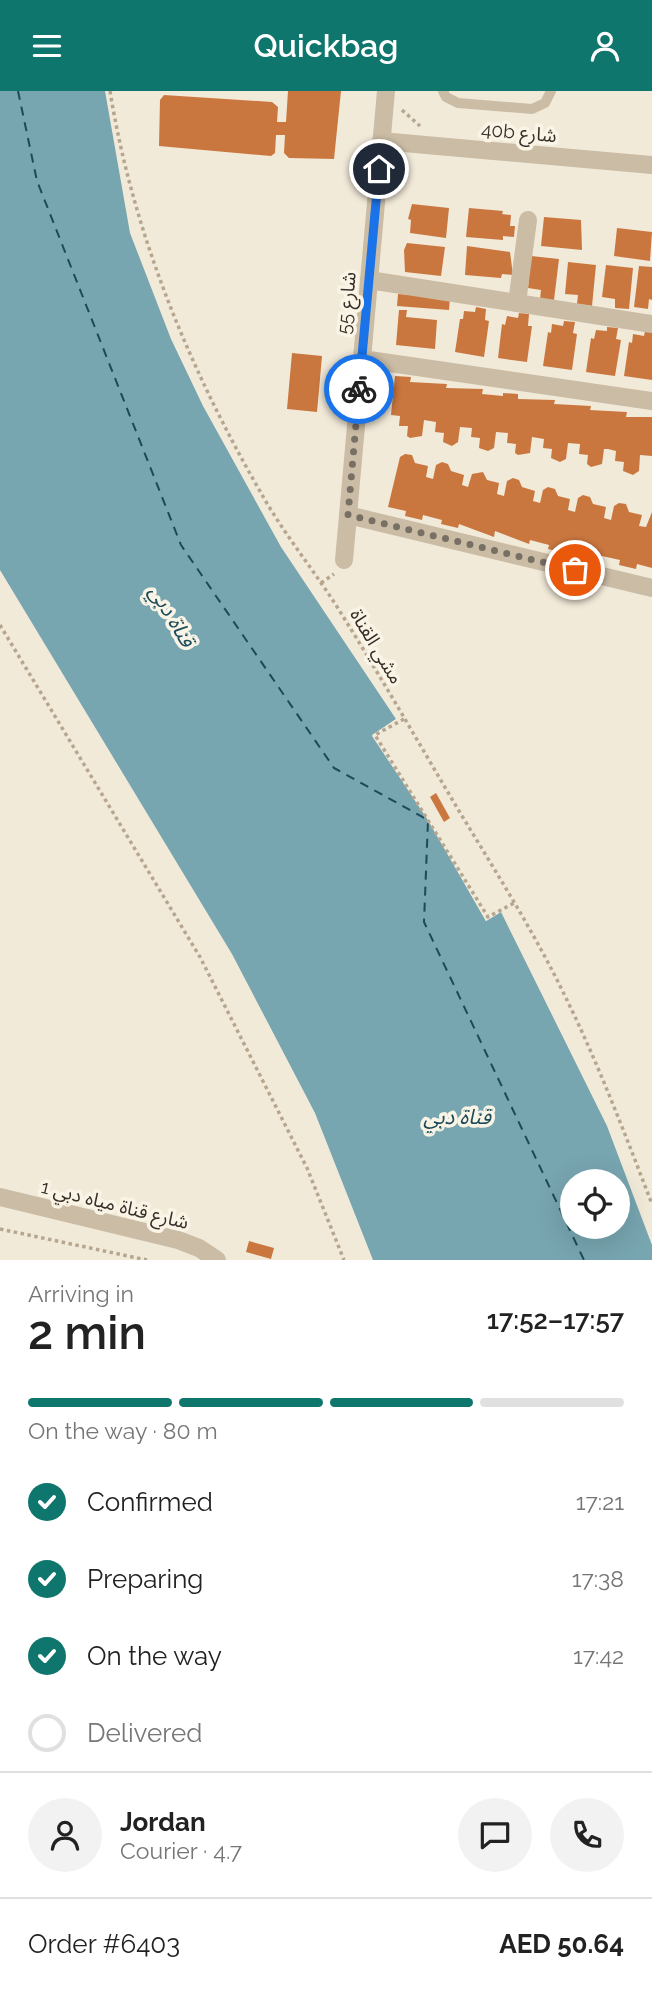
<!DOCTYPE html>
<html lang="en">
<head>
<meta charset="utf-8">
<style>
	:root { --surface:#fff; --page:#f2f2f2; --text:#222; --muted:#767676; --line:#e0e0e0; --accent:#0f766e }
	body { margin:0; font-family:Raleway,"Noto Sans Arabic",sans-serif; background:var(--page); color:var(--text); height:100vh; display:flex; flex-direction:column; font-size:26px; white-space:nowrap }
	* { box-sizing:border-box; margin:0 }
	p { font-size:23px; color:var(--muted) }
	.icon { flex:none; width:38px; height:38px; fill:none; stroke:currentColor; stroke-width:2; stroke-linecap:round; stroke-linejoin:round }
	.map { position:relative; height:1169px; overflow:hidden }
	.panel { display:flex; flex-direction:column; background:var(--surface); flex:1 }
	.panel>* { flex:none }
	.controls { position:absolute; left:560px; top:1078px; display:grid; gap:14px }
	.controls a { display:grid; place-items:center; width:70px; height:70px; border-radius:50%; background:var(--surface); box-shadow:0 7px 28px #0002; font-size:35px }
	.pin { position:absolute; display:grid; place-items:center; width:60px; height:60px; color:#fff; margin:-30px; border:4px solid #fff; border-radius:50%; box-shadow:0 2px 7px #0007 }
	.courier { position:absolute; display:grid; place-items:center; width:70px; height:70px; margin:-35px; border:5px solid #1a73e8; border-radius:50%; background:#fff; color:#222; box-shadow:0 2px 9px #0007 }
	.head em { font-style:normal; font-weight:600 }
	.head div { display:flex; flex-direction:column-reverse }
	.head { display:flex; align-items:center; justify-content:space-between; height:119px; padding:0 28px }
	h1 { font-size:46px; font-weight:600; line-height:52px }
	.bar { display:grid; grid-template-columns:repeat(4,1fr); gap:10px 7px; align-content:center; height:84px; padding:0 28px }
	.bar i { height:9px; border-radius:5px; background:var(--line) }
	.bar .active { background:var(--accent) }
	.bar p { grid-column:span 4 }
	.line { display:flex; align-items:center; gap:18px; padding:0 28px; border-top:2px solid var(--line) }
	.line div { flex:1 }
	.round { display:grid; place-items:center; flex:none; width:74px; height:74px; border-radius:37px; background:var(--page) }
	ol { padding:0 28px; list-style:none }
	li { display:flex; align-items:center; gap:21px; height:77px }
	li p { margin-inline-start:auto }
	li .icon { padding:7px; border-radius:50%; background:var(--accent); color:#fff; stroke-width:4 }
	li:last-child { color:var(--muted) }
	li i { width:38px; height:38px; border:4px solid var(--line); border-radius:50% }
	header { display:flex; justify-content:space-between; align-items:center; height:91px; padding:0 28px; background:var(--accent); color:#fff; font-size:32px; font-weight:600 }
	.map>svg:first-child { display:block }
	.water { fill:#77a5b0; fill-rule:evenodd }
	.pier { fill:#f2ead9 }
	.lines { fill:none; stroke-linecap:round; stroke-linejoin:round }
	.ferry { stroke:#1b4b59; stroke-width:2; stroke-dasharray:9 7; stroke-linecap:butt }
	.building { fill:#ca773f }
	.path { stroke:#b7a68f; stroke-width:3.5; stroke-dasharray:3.5 3.5; stroke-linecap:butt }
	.lane { stroke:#cbbca5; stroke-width:10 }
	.street { stroke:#cbbca5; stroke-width:18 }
	.done { stroke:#787065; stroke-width:7; stroke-dasharray:0 12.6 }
	.route { stroke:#1a73e8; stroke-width:9 }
	.labels { text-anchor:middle; stroke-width:7; stroke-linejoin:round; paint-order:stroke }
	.street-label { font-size:19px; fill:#362e27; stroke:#faf4e6 }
	.water-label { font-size:21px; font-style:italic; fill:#1b4b59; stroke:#faf4e6 }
</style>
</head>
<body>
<header><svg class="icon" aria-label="menu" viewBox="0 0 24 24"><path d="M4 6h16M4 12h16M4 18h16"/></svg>Quickbag<svg class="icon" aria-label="person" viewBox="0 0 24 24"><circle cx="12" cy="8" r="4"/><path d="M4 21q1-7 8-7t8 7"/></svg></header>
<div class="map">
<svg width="652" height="1169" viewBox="0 0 652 1169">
	<rect width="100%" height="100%" fill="#f2ead9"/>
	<!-- water -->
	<path class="water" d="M 0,0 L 105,0 L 130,142 L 171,248 L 203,315 L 281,456 L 396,628 L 372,645 L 428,729 L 486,830 L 501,821 L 607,1035 L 652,1154 L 652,1169 L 373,1169 L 315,1022 L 232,863 L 0,479 ZM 572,1090 L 618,1090 L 618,1136 L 572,1136 Z"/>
	<!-- pier -->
	<path class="pier" d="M 396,628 L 398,631 L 376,645 L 431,728 L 487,825 L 504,819 L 486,830 L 428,729 L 372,644 Z"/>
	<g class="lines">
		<!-- ferry -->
		<path class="ferry" d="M 18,0 L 37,90 L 181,454 L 334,677 L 428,729 L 424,831 L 584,1169"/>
	</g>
	<!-- building -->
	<g class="building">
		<path d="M 288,0 L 341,0 L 334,68 L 289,67 L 284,62 L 285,44 L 276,44 L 275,62 L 271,65 L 159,55 L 160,9 L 164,4 L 272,11 L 278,16 L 277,31 L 286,31 Z"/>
		<path d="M 412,113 L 449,117 L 446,147 L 410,142 L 411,129 L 408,128 Z"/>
		<path d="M 469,117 L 503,120 L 502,123 L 511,124 L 510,135 L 515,135 L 514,146 L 503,145 L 503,149 L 466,146 Z"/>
		<path d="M 544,126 L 581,129 L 582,159 L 541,155 Z"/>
		<path d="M 617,137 L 652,141 L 650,170 L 614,165 Z"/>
		<path d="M 407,152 L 445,156 L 441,185 L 405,181 L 404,159 Z"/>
		<path d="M 467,155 L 510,161 L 513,184 L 502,183 L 501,187 L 465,184 Z"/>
		<path d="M 531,165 L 559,168 L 554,209 L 540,208 L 541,199 L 528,197 Z"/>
		<path d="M 568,171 L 596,174 L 592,215 L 577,213 L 578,204 L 565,203 Z"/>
		<path d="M 606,174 L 633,177 L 629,218 L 615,217 L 615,208 L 602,206 Z"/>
		<path d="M 639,175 L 652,176 L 652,209 L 649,208 L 648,218 L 634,216 Z"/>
		<path d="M 398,203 L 450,206 L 449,219 L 397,215 Z"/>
		<path d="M 476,216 L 486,218 L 485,229 L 489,230 L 484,266 L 455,261 L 460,228 L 463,228 L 464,220 L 475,221 Z"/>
		<path d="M 399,219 L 407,219 L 406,226 L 437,229 L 435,258 L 396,254 Z"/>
		<path d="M 519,222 L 529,223 L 528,235 L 532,235 L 527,271 L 498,267 L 502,233 L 505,234 L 507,225 L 518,227 Z"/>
		<path d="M 564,230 L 575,231 L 573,242 L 577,243 L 572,279 L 543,275 L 548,241 L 551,242 L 552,233 L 563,235 Z"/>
		<path d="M 607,236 L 618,237 L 616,248 L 621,249 L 615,285 L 586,281 L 591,247 L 594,248 L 596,239 L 607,240 Z"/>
		<path d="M 645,240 L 652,241 L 652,289 L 624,285 L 629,251 L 632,252 L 633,243 L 644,245 Z"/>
		<path d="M 292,262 L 322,265 L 317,321 L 287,318 Z"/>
		<path d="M 395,285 L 411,286 L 410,291 L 447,293 L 446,297 L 483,298 L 482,303 L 503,305 L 503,302 L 518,303 L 518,308 L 555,309 L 554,313 L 591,315 L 590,319 L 627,321 L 626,326 L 652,326 L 652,365 L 640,364 L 639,380 L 633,384 L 623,380 L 624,371 L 615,370 L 616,360 L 608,358 L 604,358 L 602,373 L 591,376 L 587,373 L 588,364 L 579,363 L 580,353 L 568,352 L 566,368 L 560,371 L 551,367 L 552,358 L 543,357 L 544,348 L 532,346 L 530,362 L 518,364 L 515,362 L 516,353 L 507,352 L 508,342 L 496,341 L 494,357 L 488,360 L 479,357 L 480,347 L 471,346 L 472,337 L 460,336 L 458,351 L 452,355 L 443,351 L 444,342 L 435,341 L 436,331 L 424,329 L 422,345 L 410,347 L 407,345 L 408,335 L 399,335 L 400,325 L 391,324 Z"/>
		<path d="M 405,363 L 412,364 L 415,372 L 428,375 L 426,386 L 433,388 L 436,374 L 442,371 L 448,373 L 451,380 L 464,384 L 462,394 L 468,396 L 472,383 L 483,381 L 487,389 L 499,392 L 497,403 L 504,405 L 507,390 L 513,387 L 519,389 L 522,396 L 535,400 L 533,410 L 540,412 L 543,399 L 548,396 L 555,398 L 558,405 L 570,408 L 568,419 L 575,421 L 578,407 L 583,404 L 590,406 L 593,413 L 606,416 L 604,427 L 611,429 L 614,415 L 619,412 L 626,413 L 629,421 L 642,424 L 639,435 L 646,436 L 652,421 L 652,477 L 637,473 L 636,478 L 619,474 L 620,469 L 602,465 L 600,470 L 583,466 L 584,462 L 566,457 L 565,462 L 548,458 L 549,454 L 530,449 L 529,453 L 495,440 L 494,446 L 459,433 L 458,437 L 441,433 L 442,429 L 423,424 L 422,429 L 405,425 L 406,420 L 388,416 L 400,366 Z"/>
		<path d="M 436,702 L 450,727 L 444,731 L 430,706 Z"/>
		<path d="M 249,1150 L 274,1157 L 271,1168 L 246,1161 Z"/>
	</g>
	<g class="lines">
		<!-- path -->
		<g class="path">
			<path d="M 110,0 C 133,142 189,277 261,402 C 285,445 318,484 344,527 C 384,591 421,656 459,720 C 496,781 534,841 565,905 C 598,972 625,1043 652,1113"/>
			<path d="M 402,19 L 420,35"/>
			<path d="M 321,492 L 334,483"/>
			<path d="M 0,534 L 200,866 L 307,1077 L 344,1169"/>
			<path d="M 404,628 L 375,644 L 488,826 L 514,812"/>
			<path d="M 0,1138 L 147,1169"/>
		</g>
		<!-- lane -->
		<path class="lane" d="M 443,0 L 446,6 L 458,12 L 532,18 L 545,12 L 551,0"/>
		<!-- street -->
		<g class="street">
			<path d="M 381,50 L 652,74"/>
			<path d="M 369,189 L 652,233"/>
			<path d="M 517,212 L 528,129"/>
			<path d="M 362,268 L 652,310"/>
			<path d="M 348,424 L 652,497"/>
			<path d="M 344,469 L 386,0"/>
			<path d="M 0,1106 L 178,1149 L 199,1157 L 217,1169"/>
		</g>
	</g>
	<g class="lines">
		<!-- done -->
		<path class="done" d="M 359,298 L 348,424 L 575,479"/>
		<!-- route -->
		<path class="route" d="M 359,298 L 379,78"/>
	</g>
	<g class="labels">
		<!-- street labels -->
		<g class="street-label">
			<text transform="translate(519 41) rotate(5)" y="7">40b شارع</text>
			<text transform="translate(346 212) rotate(-85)" y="7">شارع 55</text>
			<text transform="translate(377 555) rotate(59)" y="7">مشي القناة</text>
			<text transform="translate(115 1113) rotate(14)" y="7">شارع قناة مياه دبي 1</text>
		</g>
		<!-- water labels -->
		<g class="water-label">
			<text transform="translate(172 525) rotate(59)" y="7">قناة دبي</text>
			<text x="457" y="1033">قناة دبي</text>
		</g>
	</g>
</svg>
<div class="controls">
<a><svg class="icon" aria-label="locate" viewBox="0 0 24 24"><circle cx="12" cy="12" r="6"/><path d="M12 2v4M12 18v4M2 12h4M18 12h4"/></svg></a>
</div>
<div class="pin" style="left:575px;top:479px;background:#ea580c"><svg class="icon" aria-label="bag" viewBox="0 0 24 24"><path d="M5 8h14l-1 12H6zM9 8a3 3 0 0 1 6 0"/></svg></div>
<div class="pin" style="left:379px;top:78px;background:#1f2937"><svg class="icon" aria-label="home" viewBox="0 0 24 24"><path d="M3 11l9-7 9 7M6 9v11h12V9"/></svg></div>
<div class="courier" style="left:359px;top:298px"><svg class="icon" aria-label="bike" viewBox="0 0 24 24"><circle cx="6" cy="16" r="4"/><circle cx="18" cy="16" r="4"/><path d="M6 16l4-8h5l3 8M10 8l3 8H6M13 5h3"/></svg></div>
</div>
<section class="panel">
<div class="head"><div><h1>2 min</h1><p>Arriving in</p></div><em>17:52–17:57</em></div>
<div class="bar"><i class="active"></i><i class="active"></i><i class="active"></i><i></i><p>On the way · 80 m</p></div>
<ol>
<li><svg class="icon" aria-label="check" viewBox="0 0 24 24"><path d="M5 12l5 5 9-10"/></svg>Confirmed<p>17:21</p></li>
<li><svg class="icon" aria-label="check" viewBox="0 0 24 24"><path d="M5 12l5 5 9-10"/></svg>Preparing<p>17:38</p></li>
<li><svg class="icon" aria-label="check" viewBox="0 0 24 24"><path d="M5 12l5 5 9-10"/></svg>On the way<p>17:42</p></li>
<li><i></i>Delivered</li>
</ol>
<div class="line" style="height:126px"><a class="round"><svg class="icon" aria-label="person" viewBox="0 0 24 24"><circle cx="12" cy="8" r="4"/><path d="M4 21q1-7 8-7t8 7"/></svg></a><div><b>Jordan</b><p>Courier · 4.7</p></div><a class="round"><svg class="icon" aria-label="chat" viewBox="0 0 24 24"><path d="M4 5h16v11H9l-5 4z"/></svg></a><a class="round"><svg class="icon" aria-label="phone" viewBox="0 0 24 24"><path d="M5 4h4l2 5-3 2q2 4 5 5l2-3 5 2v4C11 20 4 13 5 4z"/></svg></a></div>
<div class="line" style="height:91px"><div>Order #6403</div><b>AED 50.64</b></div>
</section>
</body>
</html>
